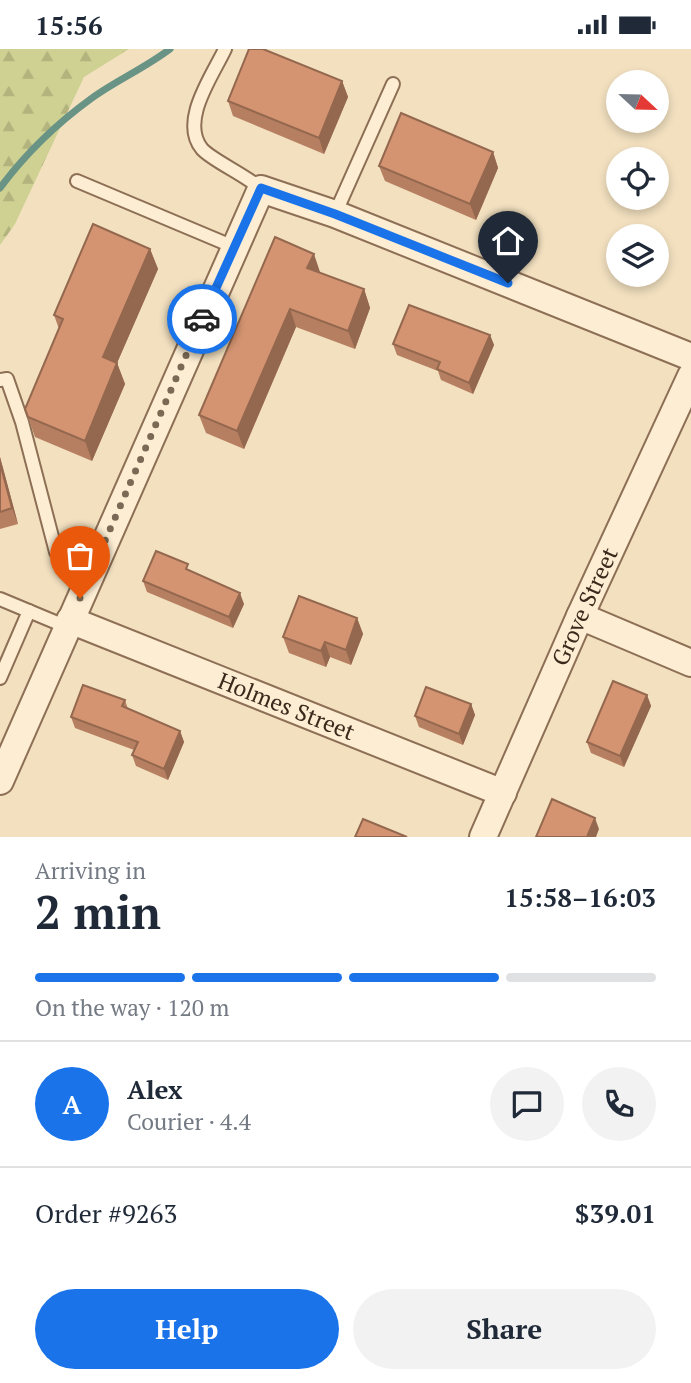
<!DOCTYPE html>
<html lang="en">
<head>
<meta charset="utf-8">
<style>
	:root { --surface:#fff; --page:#f2f2f3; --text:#1f2937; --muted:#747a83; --line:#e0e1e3; --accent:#1a73e8 }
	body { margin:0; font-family:"PT Serif",serif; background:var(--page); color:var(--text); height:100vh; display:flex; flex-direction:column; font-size:26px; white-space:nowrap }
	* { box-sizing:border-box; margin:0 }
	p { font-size:23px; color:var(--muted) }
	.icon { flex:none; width:38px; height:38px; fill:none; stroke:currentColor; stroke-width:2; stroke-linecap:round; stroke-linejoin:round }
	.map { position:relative; height:788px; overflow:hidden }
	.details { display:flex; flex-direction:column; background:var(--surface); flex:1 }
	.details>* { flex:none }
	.needle { width:46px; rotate:112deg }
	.fabs { position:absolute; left:606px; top:21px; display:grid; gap:14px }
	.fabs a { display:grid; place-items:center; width:63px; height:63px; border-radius:50%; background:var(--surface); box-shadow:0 4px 10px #0003; font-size:35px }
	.pin { position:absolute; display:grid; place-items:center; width:60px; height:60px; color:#fff; margin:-72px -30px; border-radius:50% 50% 50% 0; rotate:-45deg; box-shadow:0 0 7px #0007 }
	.pin .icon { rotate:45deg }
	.courier { position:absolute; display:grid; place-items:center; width:70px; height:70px; margin:-35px; border:5px solid #1a73e8; border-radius:50%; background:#fff; color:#222; box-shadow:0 2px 9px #0007 }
	.overview em { font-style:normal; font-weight:800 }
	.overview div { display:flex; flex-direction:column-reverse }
	.overview { display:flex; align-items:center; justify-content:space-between; height:119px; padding:0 35px }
	h1 { font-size:46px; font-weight:800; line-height:52px }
	.bar { display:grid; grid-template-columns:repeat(4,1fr); gap:10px 7px; align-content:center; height:84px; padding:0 35px }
	.bar i { height:9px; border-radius:5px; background:var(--line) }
	.bar .current { background:var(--accent) }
	.bar p { grid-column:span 4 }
	.line { display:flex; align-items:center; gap:18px; padding:0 35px; border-top:2px solid var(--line) }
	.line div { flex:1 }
	.round { display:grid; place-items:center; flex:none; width:74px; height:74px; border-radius:37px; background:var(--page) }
	.action { display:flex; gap:14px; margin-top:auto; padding:14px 35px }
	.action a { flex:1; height:80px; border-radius:42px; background:var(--accent); color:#fff; font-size:28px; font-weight:800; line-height:80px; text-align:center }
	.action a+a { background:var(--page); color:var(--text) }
	.status { display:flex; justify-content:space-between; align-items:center; height:49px; padding:0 35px; background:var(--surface); direction:ltr }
	.status svg { height:19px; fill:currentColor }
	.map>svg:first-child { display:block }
	.forest { fill:url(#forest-firs) }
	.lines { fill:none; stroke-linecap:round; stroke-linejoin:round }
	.stream { stroke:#699385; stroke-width:7 }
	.service-casing { stroke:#8d6f55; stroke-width:16 }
	.minor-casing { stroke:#8d6f55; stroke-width:30 }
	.service { stroke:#fcedd3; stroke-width:12 }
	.minor { stroke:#fcedd3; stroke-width:26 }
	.wall { fill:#b67f61 }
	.shaded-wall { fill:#94684f }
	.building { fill:#d49471; stroke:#94684f; stroke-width:2 }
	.done { stroke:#7b6955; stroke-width:7; stroke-dasharray:0 12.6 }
	.route { stroke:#1a73e8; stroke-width:9 }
	.labels { text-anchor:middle; stroke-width:7; stroke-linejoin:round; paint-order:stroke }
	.street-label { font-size:23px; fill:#3b291c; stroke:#f9ead0 }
</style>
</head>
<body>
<div class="status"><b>15:56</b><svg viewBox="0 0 49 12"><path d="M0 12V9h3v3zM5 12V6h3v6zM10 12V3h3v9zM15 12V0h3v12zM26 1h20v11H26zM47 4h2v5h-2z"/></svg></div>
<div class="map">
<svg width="691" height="788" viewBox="0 0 691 788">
	<defs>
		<pattern id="forest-firs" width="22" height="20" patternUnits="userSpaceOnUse" patternTransform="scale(1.75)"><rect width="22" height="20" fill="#ced192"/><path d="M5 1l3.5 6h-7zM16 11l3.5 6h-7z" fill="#b2b37d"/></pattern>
	</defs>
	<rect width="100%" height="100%" fill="#f2e0bf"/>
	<!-- forest -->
	<path class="forest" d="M 0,0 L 129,0 L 84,28 L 15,175 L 0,196 Z"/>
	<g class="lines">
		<!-- stream -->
		<path class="stream" d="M 0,139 C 26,104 56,75 92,49 C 117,31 145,19 170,0"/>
		<defs>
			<g id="service">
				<path d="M 225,0 C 213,26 179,72 202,100 C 213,112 246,126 261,140"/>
				<path d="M 77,132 L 234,198"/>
				<path d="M 335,165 L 393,35"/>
				<path d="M 0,331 L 7,330 L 22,373 L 56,503 L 90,526"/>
				<path d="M 0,550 L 67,578"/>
				<path d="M 0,629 L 29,562"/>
			</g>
			<g id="minor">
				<path d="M 580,567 L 691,614"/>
				<path id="s1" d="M 70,571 L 503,744"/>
				<path d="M 0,732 L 261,140 L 335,165 L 691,308"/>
				<path id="s2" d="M 483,788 L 580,567 L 691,327"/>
			</g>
		</defs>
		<!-- service casing -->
		<use href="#service" class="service-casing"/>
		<!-- minor casing -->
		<use href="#minor" class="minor-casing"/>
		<!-- service -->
		<use href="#service" class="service"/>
		<!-- minor -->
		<use href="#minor" class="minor"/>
	</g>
	<!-- wall -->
	<g class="wall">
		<path d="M 342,32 L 348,48 L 324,105 L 233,67 L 228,52 Z"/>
		<path d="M 493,103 L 498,119 L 476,171 L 385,132 L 379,117 Z"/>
		<path d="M 150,200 L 158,220 L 117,314 L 125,335 L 92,412 L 35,388 L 28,368 L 59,280 L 54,266 Z"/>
		<path d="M 320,223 L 320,224 L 364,240 L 370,259 L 355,300 L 296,278 L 244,400 L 206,384 L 199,366 Z"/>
		<path d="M 490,286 L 494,296 L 473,345 L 441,331 L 438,322 L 397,306 L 393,295 Z"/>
		<path d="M 0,408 L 18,475 L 0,480 Z"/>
		<path d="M 190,522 L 244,555 L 233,579 L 147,543 L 143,532 Z"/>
		<path d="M 357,569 L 363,585 L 351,616 L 330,608 L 326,618 L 289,604 L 283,588 Z"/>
		<path d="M 647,646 L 651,657 L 624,718 L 591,704 L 587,693 Z"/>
		<path d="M 125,651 L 128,660 L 180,682 L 184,693 L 168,731 L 136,717 L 132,706 L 134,701 L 75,679 L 71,668 Z"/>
		<path d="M 471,655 L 475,666 L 463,696 L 419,678 L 415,667 Z"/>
	</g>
	<!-- shaded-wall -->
	<g class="shaded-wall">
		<path d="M 342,32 L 348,48 L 324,105 L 319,89 Z"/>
		<path d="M 493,103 L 498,119 L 476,171 L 470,155 Z"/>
		<path d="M 150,200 L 158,220 L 117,314 L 125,335 L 92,412 L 85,392 L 103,308 Z"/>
		<path d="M 314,205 L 320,223 L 314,237 L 307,219 Z"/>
		<path d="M 364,240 L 370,259 L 355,300 L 348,282 Z"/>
		<path d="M 290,260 L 296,278 L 244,400 L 237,382 Z"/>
		<path d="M 490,286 L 494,296 L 473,345 L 469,334 Z"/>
		<path d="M 0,408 L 18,475 L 12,459 L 0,414 Z"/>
		<path d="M 240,544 L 244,555 L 233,579 L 229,568 Z"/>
		<path d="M 357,569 L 363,585 L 351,616 L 346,601 Z"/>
		<path d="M 325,593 L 330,608 L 326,618 L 321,602 Z"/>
		<path d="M 647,646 L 651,657 L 624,718 L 620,707 Z"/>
		<path d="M 471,655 L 475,666 L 463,696 L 459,685 Z"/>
		<path d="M 180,682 L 184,693 L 168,731 L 164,720 Z"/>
		<path d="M 595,769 L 599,780 L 596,788 L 587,788 Z"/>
	</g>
	<!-- building -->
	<g class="building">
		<path d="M 249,0 L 263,0 L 342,32 L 319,89 L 228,52 Z"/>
		<path d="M 401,64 L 493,103 L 470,155 L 379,117 Z"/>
		<path d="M 93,175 L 150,200 L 103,308 L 117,314 L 85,392 L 28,368 L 25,360 L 63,270 L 54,266 Z"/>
		<path d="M 275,188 L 314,205 L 307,219 L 364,240 L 348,282 L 290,260 L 237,382 L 199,366 Z"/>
		<path d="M 409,256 L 490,286 L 469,334 L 437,320 L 440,313 L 393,295 Z"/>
		<path d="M 0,414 L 12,459 L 0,463 Z"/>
		<path d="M 156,502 L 188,515 L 186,520 L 240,544 L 229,568 L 143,532 Z"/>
		<path d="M 299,547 L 357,569 L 346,601 L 325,593 L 321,602 L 283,588 Z"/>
		<path d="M 613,632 L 647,646 L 620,707 L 587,693 Z"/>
		<path d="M 83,636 L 125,651 L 122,657 L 180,682 L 164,720 L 132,706 L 138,693 L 71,668 Z"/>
		<path d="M 426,638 L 471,655 L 459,685 L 415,667 Z"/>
		<path d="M 552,750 L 595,769 L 587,788 L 536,788 Z"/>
		<path d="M 363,770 L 407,788 L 355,788 Z"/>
	</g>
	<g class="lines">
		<!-- done -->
		<path class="done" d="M 80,549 L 202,270"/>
		<!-- route -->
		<path class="route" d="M 202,270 L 261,139 L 335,165 L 508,234"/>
	</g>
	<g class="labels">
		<!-- street labels -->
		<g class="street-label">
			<text dy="8" stroke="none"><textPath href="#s2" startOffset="252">Grove Street</textPath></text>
			<text dy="8" stroke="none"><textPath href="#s1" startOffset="233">Holmes Street</textPath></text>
		</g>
	</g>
</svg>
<div class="fabs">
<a><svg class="needle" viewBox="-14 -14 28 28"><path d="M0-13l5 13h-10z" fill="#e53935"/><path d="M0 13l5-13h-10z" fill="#747a83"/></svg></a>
<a><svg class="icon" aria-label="locate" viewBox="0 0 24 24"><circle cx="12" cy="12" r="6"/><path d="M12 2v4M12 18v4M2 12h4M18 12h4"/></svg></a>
<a><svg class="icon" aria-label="layers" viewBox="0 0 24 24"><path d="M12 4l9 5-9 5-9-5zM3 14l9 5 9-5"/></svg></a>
</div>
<div class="pin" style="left:80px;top:549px;background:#ea580c"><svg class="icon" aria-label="bag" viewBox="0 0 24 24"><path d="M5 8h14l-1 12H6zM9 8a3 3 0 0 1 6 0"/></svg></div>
<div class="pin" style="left:508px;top:234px;background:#1f2937"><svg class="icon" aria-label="home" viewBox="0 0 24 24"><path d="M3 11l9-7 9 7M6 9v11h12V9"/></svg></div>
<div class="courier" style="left:202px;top:270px"><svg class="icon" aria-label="car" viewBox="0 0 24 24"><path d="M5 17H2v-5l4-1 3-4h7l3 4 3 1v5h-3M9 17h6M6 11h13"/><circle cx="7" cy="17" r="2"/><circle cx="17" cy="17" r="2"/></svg></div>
</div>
<section class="details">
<div class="overview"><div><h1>2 min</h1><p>Arriving in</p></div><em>15:58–16:03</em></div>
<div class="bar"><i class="current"></i><i class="current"></i><i class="current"></i><i></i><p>On the way · 120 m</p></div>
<div class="line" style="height:126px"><b class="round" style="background:var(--accent);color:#fff">A</b><div><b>Alex</b><p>Courier · 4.4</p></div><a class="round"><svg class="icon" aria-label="chat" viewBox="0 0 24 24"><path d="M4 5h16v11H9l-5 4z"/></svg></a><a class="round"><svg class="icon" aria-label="phone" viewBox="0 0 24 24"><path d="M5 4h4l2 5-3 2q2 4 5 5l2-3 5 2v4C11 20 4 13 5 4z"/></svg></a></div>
<div class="line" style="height:91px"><div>Order #9263</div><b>$39.01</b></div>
<div class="action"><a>Help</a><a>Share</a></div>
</section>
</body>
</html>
